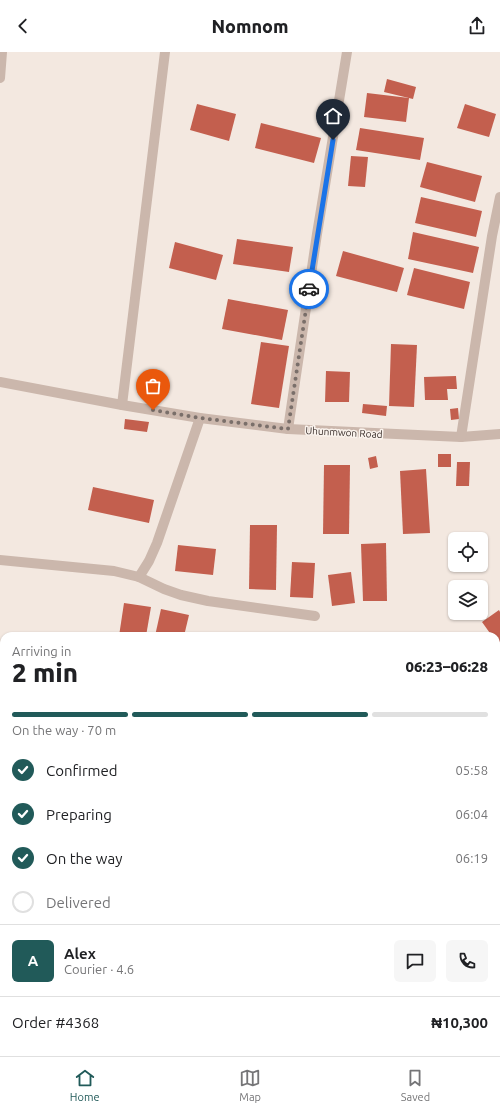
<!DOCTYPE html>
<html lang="en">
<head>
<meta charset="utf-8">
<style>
	:root { --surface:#fff; --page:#f6f6f6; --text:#202124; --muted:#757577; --line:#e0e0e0; --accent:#215a59 }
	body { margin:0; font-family:Ubuntu,sans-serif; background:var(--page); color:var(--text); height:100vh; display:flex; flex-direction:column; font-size:15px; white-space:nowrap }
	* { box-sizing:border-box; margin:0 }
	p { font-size:13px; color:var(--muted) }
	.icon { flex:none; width:22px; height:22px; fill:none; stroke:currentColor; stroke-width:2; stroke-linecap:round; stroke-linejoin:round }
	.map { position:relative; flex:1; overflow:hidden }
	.drawer { position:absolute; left:0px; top:580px; width:500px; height:424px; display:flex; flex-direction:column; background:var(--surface); border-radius:12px 12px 0 0; box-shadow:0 1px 3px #0004 }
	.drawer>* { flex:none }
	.tools { position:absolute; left:448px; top:480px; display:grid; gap:8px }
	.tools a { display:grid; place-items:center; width:40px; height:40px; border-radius:6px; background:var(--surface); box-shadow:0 1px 3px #0004; font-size:20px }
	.pin { position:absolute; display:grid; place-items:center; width:34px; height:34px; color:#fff; margin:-41px -17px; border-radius:50% 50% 50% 0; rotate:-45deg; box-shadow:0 0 4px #0007 }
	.pin .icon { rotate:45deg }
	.courier { position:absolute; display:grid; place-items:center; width:40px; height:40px; margin:-20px; border:3px solid #1a73e8; border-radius:50%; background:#fff; color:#222; box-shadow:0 1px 5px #0007 }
	.headline em { font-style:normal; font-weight:800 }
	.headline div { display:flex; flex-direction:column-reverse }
	.headline { display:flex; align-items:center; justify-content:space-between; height:68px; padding:0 12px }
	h1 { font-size:26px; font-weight:800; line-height:30px }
	.bar { display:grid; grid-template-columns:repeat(4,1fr); gap:6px 4px; align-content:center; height:48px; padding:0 12px }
	.bar i { height:5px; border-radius:3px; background:var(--line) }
	.bar .selected { background:var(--accent) }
	.bar p { grid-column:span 4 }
	.line { display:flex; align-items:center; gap:10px; padding:0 12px; border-top:1px solid var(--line) }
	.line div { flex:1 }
	.round { display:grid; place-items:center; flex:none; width:42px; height:42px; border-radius:6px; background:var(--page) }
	ol { padding:0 12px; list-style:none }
	li { display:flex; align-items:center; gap:12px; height:44px }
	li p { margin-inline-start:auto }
	li .icon { padding:4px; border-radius:50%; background:var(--accent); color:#fff; stroke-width:4 }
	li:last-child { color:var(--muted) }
	li i { width:22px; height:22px; border:2px solid var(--line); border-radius:50% }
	header { display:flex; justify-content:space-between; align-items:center; height:52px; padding:0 12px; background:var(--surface); font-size:18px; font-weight:800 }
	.tab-bar { display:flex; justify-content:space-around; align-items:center; height:56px; border-top:1px solid var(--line); background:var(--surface); font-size:11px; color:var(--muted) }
	.tab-bar a { display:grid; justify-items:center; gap:2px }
	.tab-bar .selected { color:var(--accent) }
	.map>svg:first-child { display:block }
	.building { fill:#c35f4e }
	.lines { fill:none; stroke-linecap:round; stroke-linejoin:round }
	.minor { stroke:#cbb7ac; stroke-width:10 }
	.done { stroke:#7a6f6a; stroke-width:4; stroke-dasharray:0 7.2 }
	.route { stroke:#1a73e8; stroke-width:5 }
	.labels { text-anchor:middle; stroke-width:3; stroke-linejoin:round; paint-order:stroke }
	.street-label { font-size:10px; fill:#392e2b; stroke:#faf3ed }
</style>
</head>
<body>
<header><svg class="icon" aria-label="back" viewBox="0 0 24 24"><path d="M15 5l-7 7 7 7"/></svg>Nomnom<svg class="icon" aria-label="share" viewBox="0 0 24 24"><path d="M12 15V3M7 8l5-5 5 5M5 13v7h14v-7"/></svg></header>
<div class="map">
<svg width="500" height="1004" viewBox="0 0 500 1004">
	<rect width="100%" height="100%" fill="#f3e8e0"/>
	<!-- building -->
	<g class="building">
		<path d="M 387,27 L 416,35 L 413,47 L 384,40 Z"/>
		<path d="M 367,41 L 409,46 L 406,70 L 364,65 Z"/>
		<path d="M 197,52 L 236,62 L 229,89 L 190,78 Z"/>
		<path d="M 465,52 L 496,62 L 489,85 L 457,76 Z"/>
		<path d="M 261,71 L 321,86 L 314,111 L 255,96 Z"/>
		<path d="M 360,76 L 424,86 L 420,108 L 356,98 Z"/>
		<path d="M 351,104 L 368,105 L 365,135 L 348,134 Z"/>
		<path d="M 427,110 L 482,124 L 475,150 L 420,135 Z"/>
		<path d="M 421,145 L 482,159 L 476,185 L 415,171 Z"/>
		<path d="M 413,180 L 479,195 L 473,221 L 408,207 Z"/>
		<path d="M 237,187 L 293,195 L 289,220 L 233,212 Z"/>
		<path d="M 175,190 L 223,203 L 216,228 L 169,216 Z"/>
		<path d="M 343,199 L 404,216 L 397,240 L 336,224 Z"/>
		<path d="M 414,216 L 470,230 L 464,257 L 407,243 Z"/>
		<path d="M 228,247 L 288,258 L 282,288 L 222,277 Z"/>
		<path d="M 261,290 L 289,294 L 279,356 L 251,352 Z"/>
		<path d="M 391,292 L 417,293 L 414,355 L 389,354 Z"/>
		<path d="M 326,319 L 350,320 L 349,350 L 325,350 Z"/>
		<path d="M 456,324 L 457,337 L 447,337 L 448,348 L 425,348 L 424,325 Z"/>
		<path d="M 363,352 L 387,354 L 386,364 L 362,361 Z"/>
		<path d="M 458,356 L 459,367 L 451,368 L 450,357 Z"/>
		<path d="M 125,367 L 149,370 L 147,380 L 124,377 Z"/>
		<rect x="438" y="402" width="13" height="13"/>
		<path d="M 376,404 L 378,415 L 370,417 L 368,406 Z"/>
		<path d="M 457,410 L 470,410 L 469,434 L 456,434 Z"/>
		<path d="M 324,413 L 350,413 L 349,482 L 323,482 Z"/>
		<path d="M 426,417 L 430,481 L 403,482 L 400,419 Z"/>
		<path d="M 93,435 L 154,448 L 149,471 L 88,458 Z"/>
		<path d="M 250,473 L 277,473 L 276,538 L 249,537 Z"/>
		<path d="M 386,491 L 387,549 L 363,549 L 361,492 Z"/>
		<path d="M 178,493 L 216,497 L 213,523 L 175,519 Z"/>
		<path d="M 292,510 L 315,511 L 313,546 L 290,545 Z"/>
		<path d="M 351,520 L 355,551 L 332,554 L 328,523 Z"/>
		<path d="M 124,551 L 151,555 L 146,584 L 119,584 Z"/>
		<path d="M 161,557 L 189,563 L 184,584 L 155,584 Z"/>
		<path d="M 499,558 L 500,560 L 500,590 L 497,592 L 496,584 L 492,584 L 482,570 Z"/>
		<path d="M 0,596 L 4,597 L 1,611 L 0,611 Z"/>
		<path d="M 3,619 L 4,619 L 4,662 L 0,662 L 0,636 Z"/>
		<path d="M 500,749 L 500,792 L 496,796 L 496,753 Z"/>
		<path d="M 4,806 L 4,820 L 0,817 L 0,812 Z"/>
		<path d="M 496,820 L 500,824 L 500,863 L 496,858 Z"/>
		<path d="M 0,857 L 4,860 L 4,866 L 0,872 L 4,875 L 4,881 L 0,887 Z"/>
		<path d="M 496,874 L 500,878 L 500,900 L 496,905 Z"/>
		<path d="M 4,946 L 4,973 L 0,968 L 0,949 Z"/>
		<path d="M 72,1000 L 81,1000 L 86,1004 L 69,1004 Z"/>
		<path d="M 154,1000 L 190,1000 L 188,1004 L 159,1004 Z"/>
	</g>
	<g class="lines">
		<!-- minor -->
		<g class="minor">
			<path d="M 0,26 L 2,0"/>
			<path d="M 0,330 L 122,353 L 200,366 L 288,377 L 461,385 L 500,382"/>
			<path d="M 122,353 L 165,0"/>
			<path d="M 288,377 L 317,182 L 347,0"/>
			<path d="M 461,385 L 492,184 L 500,145"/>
			<path d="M 0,508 L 114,519 L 139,525 L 149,509 L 157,491 L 200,366"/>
			<path d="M 139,525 L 164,537 L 181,543 L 208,549 L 315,564"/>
			<path d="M 496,639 L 500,634"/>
			<path d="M 0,681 L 4,682"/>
			<path d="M 496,704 L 500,708"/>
			<path d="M 0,775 L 4,770"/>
			<path d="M 496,931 L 500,934"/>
			<path d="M 496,959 L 500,953"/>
			<path d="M 12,1004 L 15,1000"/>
			<path d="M 207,1004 L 210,1000"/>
			<path d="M 467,1004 L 469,1000"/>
		</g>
	</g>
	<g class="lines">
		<!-- done -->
		<path class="done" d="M 153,358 L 200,366 L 288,377 L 309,237"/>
		<!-- route -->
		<path class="route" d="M 309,237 L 333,88"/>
	</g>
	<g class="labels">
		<!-- street labels -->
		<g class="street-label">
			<text transform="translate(344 380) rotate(3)" y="4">Uhunmwon Road</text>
		</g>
	</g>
</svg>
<div class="tools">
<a><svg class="icon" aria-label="locate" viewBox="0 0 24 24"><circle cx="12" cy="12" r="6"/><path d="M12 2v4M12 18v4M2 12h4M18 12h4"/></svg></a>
<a><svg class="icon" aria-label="layers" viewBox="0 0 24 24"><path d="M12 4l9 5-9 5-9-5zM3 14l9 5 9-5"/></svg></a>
</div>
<div class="pin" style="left:153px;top:358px;background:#ea580c"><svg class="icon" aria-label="bag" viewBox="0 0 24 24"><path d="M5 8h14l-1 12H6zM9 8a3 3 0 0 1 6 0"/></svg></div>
<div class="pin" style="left:333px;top:88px;background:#1f2937"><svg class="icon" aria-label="home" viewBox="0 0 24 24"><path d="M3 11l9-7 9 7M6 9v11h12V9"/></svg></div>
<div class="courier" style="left:309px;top:237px"><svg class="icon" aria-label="car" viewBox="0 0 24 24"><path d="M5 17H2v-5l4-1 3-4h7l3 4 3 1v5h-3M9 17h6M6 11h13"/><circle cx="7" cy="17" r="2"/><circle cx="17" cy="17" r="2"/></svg></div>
<section class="drawer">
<div class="headline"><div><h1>2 min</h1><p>Arriving in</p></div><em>06:23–06:28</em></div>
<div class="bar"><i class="selected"></i><i class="selected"></i><i class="selected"></i><i></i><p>On the way · 70 m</p></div>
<ol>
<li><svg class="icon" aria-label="check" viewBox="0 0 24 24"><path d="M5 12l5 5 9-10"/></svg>Confirmed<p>05:58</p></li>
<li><svg class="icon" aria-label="check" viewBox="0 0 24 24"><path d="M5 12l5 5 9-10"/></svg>Preparing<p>06:04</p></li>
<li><svg class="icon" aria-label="check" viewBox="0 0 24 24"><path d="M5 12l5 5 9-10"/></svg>On the way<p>06:19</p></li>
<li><i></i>Delivered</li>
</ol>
<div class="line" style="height:72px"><b class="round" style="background:var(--accent);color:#fff">A</b><div><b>Alex</b><p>Courier · 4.6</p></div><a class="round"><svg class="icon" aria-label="chat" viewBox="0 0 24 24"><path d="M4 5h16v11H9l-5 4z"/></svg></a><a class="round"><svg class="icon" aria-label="phone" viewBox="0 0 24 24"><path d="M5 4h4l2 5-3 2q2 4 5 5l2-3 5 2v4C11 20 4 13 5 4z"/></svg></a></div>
<div class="line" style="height:52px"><div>Order #4368</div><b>₦10,300</b></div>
</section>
</div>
<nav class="tab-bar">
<a class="selected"><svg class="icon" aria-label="home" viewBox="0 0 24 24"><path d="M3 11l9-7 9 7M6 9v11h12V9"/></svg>Home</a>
<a><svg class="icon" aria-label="map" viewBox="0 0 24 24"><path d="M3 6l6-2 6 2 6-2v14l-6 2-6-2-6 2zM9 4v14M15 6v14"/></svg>Map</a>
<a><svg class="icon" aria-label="saved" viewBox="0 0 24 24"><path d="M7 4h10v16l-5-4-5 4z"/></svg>Saved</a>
</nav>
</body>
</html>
